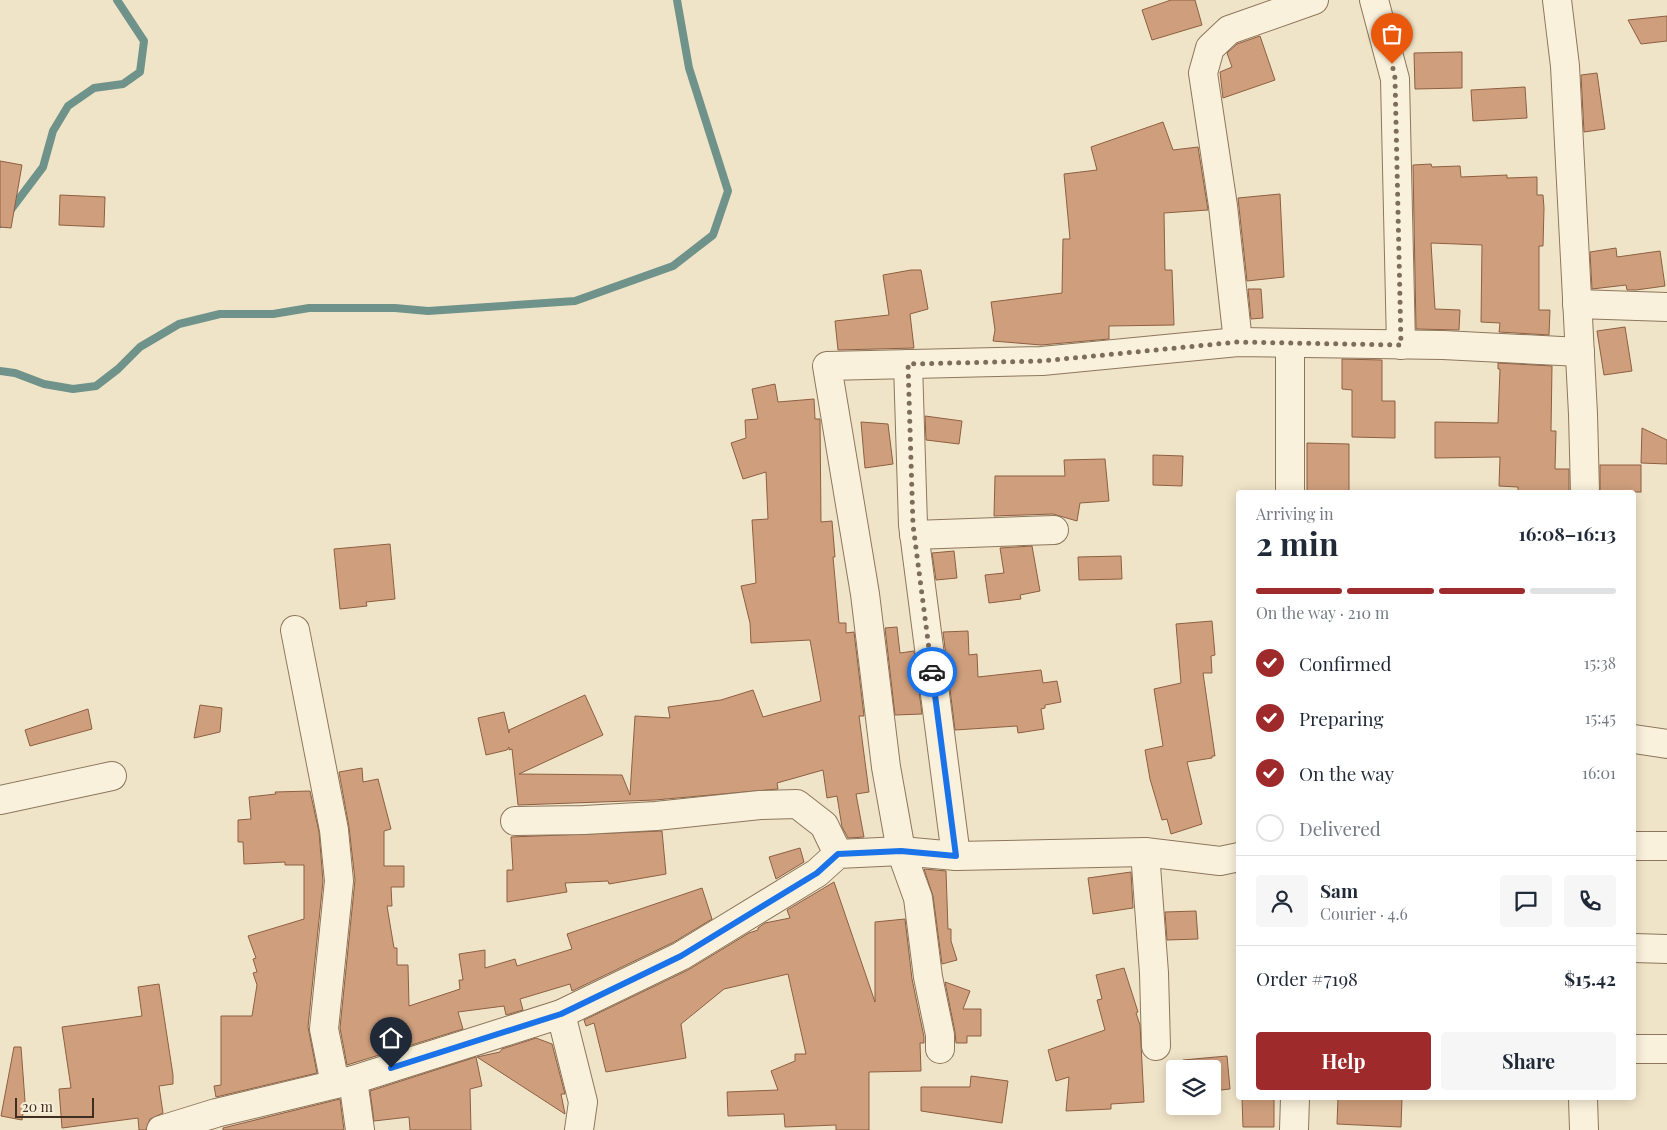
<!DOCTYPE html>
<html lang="en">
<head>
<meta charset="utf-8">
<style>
	:root { --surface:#fff; --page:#f6f6f7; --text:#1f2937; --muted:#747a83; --line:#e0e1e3; --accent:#9e2a2b }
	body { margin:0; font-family:"Playfair Display",serif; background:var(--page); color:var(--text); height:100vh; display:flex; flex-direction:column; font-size:19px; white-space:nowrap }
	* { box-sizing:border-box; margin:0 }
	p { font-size:16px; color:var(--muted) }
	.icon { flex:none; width:28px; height:28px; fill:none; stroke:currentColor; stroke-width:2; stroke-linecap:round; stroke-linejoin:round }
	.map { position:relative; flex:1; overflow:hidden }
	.panel { position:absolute; left:1236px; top:490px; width:400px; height:610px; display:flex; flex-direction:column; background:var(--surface); border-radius:5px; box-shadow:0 2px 12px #0003 }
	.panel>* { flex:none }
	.controls { position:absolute; left:1166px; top:1060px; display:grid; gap:10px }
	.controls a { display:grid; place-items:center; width:55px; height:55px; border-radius:5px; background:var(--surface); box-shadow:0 2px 12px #0003; font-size:25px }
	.scale { position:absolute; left:15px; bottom:12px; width:79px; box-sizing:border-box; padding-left:5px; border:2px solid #3d2e20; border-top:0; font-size:14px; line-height:18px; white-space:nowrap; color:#3d2e20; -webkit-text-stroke:4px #f7eed8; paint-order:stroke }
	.pin { position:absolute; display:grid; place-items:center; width:42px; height:42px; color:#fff; margin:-51px -21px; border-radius:50% 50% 50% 0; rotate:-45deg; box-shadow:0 0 5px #0007 }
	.pin .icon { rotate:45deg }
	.courier { position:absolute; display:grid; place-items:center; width:50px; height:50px; margin:-25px; border:4px solid #1a73e8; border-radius:50%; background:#fff; color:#222; box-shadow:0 1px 6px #0007 }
	.head em { font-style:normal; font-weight:700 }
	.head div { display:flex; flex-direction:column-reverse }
	.head { display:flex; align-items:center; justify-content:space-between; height:85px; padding:0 20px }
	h1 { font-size:32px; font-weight:700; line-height:38px }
	.bar { display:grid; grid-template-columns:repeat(4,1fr); gap:8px 5px; align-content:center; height:60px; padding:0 20px }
	.bar i { height:6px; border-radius:4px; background:var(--line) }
	.bar .on { background:var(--accent) }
	.bar p { grid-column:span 4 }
	.line { display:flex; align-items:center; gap:12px; padding:0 20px; border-top:1px solid var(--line) }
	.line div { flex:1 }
	.round { display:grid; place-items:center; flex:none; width:52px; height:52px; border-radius:5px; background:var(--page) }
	ol { padding:0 20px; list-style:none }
	li { display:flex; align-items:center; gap:15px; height:55px }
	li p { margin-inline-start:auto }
	li .icon { padding:5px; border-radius:50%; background:var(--accent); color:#fff; stroke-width:4 }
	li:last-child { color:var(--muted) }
	li i { width:28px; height:28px; border:2px solid var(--line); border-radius:50% }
	.button { display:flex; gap:10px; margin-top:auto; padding:10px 20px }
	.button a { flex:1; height:58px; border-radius:5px; background:var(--accent); color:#fff; font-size:20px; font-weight:700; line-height:58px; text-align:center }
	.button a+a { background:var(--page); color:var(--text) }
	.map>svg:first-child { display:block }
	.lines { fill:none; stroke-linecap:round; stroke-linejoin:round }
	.stream { stroke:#6f938a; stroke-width:8 }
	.building { fill:#cf9f7d; stroke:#8d5f41 }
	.minor-casing { stroke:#8d765c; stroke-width:30 }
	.minor { stroke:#faf1dc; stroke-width:28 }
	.done { stroke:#7c6e5b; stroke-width:5; stroke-dasharray:0 9 }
	.route { stroke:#1a73e8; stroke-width:6 }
</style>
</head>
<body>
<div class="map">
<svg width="1667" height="1130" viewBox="0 0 1667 1130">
	<rect width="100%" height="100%" fill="#f0e4c8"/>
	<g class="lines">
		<!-- stream -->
		<g class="stream">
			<path d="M 0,224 L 43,167 L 53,131 L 68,106 L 94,88 L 123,84 L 140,72 L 144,41 L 117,0"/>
			<path d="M 0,371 L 15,373 L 44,384 L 73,389 L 96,386 L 118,369 L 140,347 L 179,324 L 220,314 L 273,314 L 309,308 L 395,308 L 428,311 L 575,301 L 673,266 L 713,235 L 728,191 L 689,68 L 677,0"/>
		</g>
	</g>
	<!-- building -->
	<g class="building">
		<path d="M 1171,0 L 1195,0 L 1202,25 L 1152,40 L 1142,10 Z"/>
		<path d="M 1667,16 L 1667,41 L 1641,44 L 1628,20 Z"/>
		<path d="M 1260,36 L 1275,80 L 1223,98 L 1220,72 L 1232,67 L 1227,53 L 1237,44 Z"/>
		<path d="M 1462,52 L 1462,88 L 1415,89 L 1414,53 Z"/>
		<path d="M 1597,73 L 1605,129 L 1584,132 L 1581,75 Z"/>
		<path d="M 1525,87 L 1527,118 L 1473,121 L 1471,90 Z"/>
		<path d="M 1163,122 L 1173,150 L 1198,147 L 1208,210 L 1164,213 L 1165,270 L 1172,270 L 1174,325 L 1109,326 L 1109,339 L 1041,345 L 993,341 L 995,330 L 991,302 L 1062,293 L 1063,239 L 1070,239 L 1064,174 L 1097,170 L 1091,147 Z"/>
		<path d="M 0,161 L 22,165 L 11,228 L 0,227 Z"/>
		<path d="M 1431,164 L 1432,167 L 1460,166 L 1461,177 L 1507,175 L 1507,178 L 1537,177 L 1537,195 L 1543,195 L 1544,208 L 1543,246 L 1539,246 L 1539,310 L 1550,310 L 1549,335 L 1499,332 L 1500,323 L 1481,322 L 1482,245 L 1431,243 L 1435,309 L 1460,310 L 1459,330 L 1416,329 L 1413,165 Z"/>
		<path d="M 1280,194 L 1284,277 L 1247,281 L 1238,198 Z"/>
		<path d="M 60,195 L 105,197 L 104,227 L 59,225 Z"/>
		<path d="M 1616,248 L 1617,257 L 1660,251 L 1665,286 L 1636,290 L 1627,290 L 1626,285 L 1592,289 L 1590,252 Z"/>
		<path d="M 911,270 L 921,270 L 928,309 L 910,314 L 914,348 L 838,350 L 835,321 L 889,315 L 883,275 Z"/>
		<path d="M 1248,289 L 1261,289 L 1263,318 L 1251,319 Z"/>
		<path d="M 1625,327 L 1632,371 L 1604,375 L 1597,331 Z"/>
		<path d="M 1342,359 L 1382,360 L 1382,401 L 1395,401 L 1395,438 L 1352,437 L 1352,390 L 1342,389 Z"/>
		<path d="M 1498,363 L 1552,366 L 1551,431 L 1556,431 L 1555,469 L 1569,469 L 1569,492 L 1518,492 L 1518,487 L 1499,486 L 1500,457 L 1435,458 L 1435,422 L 1498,423 L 1500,369 L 1498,369 Z"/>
		<path d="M 775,384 L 778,402 L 814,399 L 815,419 L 820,419 L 821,522 L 832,521 L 835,557 L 833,557 L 839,623 L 846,623 L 846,633 L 854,632 L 864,716 L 859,716 L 869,792 L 856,794 L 864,837 L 848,838 L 842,827 L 837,796 L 827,798 L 823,770 L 777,783 L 778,789 L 655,800 L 518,805 L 512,749 L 509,750 L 509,747 L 507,750 L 486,755 L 478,718 L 504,712 L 509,733 L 509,730 L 585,695 L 603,735 L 519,774 L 622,775 L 630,795 L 635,716 L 670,718 L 668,707 L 721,700 L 753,690 L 763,717 L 821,701 L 810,640 L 751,643 L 750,623 L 741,586 L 756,583 L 752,520 L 768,519 L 766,472 L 743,479 L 731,443 L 746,438 L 745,420 L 758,419 L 752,389 Z"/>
		<path d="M 925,416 L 962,421 L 959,444 L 926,440 Z"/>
		<path d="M 861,422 L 888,424 L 893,464 L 865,468 Z"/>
		<path d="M 1642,428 L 1667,440 L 1667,464 L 1641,463 Z"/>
		<path d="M 1307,443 L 1349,444 L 1349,492 L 1307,492 Z"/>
		<path d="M 1153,455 L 1183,456 L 1182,486 L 1153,485 Z"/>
		<path d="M 1105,459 L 1109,501 L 1080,503 L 1077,521 L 1053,514 L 994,516 L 995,476 L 1065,476 L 1064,460 Z"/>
		<rect x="1600" y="465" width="41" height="27"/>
		<path d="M 390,544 L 395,599 L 366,602 L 367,606 L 340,609 L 334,549 Z"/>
		<path d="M 1032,546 L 1040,591 L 1020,595 L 1021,599 L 989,603 L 985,575 L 1004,573 L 1000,548 Z"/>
		<path d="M 954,551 L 957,578 L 936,580 L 932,553 Z"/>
		<path d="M 1121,556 L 1122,579 L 1079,580 L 1078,557 Z"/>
		<path d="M 1212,621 L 1215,655 L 1211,656 L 1212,673 L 1203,673 L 1215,756 L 1212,756 L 1212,758 L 1187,762 L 1202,824 L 1171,834 L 1167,819 L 1162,820 L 1150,779 L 1145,750 L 1163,746 L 1154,689 L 1181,683 L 1176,624 Z"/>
		<path d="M 897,627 L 900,653 L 914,651 L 922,714 L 895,715 L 885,628 Z"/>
		<path d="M 968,631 L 969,655 L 977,654 L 978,677 L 1041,670 L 1043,683 L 1057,681 L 1061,702 L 1045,705 L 1045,708 L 1041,709 L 1044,729 L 1018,733 L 1017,726 L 955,730 L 943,632 Z"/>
		<path d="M 200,705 L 222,708 L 220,732 L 194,738 Z"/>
		<path d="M 88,709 L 92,729 L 30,746 L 25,730 Z"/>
		<path d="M 362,768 L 363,782 L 378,779 L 391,829 L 384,831 L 384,866 L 404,866 L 404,887 L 391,887 L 392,906 L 387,906 L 394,948 L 397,948 L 397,965 L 408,965 L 409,1006 L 460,989 L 459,980 L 463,980 L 459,954 L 485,950 L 485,968 L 515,959 L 517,966 L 572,949 L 567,934 L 702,888 L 712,919 L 674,942 L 572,991 L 570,984 L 520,999 L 523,1010 L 506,1015 L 504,1006 L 458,1012 L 463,1029 L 347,1065 L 340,1028 L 355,880 L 349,827 L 339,772 Z"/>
		<path d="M 310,791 L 319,832 L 323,881 L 308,1027 L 317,1073 L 216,1097 L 214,1086 L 221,1085 L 221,1016 L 252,1016 L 257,985 L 253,973 L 257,972 L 253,959 L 256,958 L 248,936 L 304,919 L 304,865 L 285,865 L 285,862 L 244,864 L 243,842 L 238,842 L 238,820 L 251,819 L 249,797 L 276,794 L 275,792 Z"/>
		<path d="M 662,831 L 666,874 L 609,884 L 608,881 L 565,883 L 567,892 L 507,902 L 507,870 L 513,870 L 511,837 Z"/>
		<path d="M 800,848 L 804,862 L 776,879 L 769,857 Z"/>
		<path d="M 924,869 L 946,871 L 948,929 L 951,929 L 951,941 L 957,960 L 942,964 L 933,896 Z"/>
		<path d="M 1131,872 L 1133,908 L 1093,914 L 1088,878 Z"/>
		<path d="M 834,882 L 875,1002 L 875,922 L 905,919 L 912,979 L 924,1037 L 924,1043 L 920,1043 L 921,1071 L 869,1072 L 869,1130 L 836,1130 L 836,1125 L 785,1127 L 784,1114 L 728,1116 L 727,1092 L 778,1090 L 771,1071 L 795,1061 L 795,1054 L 806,1054 L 788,974 L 724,989 L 681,1024 L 686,1058 L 606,1072 L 594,1023 L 586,1026 L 584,1020 L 688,970 L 749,933 L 758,930 L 758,928 L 765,923 L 790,918 L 787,910 Z"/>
		<path d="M 1196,911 L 1198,939 L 1167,940 L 1165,912 Z"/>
		<path d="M 1124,968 L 1138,1012 L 1136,1013 L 1140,1025 L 1144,1102 L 1111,1104 L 1111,1109 L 1066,1111 L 1069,1077 L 1056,1081 L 1048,1050 L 1105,1030 L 1097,1000 L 1102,999 L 1096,975 Z"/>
		<path d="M 945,982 L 970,991 L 963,1009 L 981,1009 L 981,1036 L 967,1036 L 967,1043 L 956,1043 L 955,1032 Z"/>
		<path d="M 159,984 L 173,1075 L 173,1084 L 159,1086 L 163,1113 L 150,1119 L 146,1130 L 139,1130 L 138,1118 L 62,1128 L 59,1089 L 71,1088 L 62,1027 L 142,1016 L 138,987 Z"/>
		<path d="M 536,1038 L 552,1044 L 565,1094 L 561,1094 L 565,1114 L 477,1057 L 500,1052 L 502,1049 Z"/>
		<path d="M 14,1047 L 21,1047 L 25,1101 L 22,1120 L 1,1116 Z"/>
		<path d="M 1227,1056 L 1230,1089 L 1212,1091 L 1212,1069 L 1184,1069 L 1183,1060 Z"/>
		<path d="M 476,1057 L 482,1086 L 470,1089 L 471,1130 L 410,1130 L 409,1117 L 374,1121 L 370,1091 Z"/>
		<path d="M 971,1076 L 1008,1081 L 1002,1123 L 921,1111 L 921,1087 L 970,1087 Z"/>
		<path d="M 1242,1098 L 1274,1098 L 1274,1127 L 1243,1127 Z"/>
		<path d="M 1338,1098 L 1402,1098 L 1401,1127 L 1337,1124 Z"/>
		<path d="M 340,1099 L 344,1130 L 223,1130 L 223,1128 Z"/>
	</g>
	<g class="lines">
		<defs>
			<g id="minor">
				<path d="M 1374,0 L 1395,79 L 1401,345"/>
				<path d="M 1557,0 L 1565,66 L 1583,414 L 1585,492"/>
				<path d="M 1577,304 L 1667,307"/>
				<path d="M 1238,342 L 1223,206 L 1203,73 L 1210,48 L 1229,30 L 1314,0"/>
				<path d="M 1290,343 L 1290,492"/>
				<path d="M 908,364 L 913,525 L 956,856"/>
				<path d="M 914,535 L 1054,530"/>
				<path d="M 295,630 L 334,830 L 339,881 L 324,1029 L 335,1084"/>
				<path d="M 1634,739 L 1667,744"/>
				<path d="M 0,800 L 112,776"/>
				<path d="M 515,821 L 584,820 L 656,816 L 760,805 L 797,804 L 824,825 L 838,854"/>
				<path d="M 1634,846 L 1667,846"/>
				<path d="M 1145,852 L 1154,973 L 1156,1046"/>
				<path d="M 1634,948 L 1667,949"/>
				<path d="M 561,1014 L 583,1102 L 579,1130"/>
				<path d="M 940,1049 L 940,1035 L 928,977 L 918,898 L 901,851 L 886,767 L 865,594 L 827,366 L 1042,361 L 1238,342 L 1443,345 L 1580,352"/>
				<path d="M 1634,1049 L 1667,1049"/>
				<path d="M 353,1080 L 360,1130"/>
				<path d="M 1583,1098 L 1584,1130"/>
				<path d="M 161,1130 L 216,1113 L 353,1080 L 561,1014 L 681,956 L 817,873 L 838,854 L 901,851 L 956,856 L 1145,852 L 1220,861 L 1239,857"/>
				<path d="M 1294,1130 L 1295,1098"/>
			</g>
		</defs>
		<!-- minor casing -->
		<use href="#minor" class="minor-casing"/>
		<!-- minor -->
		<use href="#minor" class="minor"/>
	</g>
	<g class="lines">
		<!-- done -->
		<path class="done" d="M 932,672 L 913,525 L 908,364 L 1042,361 L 1238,342 L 1401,345 L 1395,78 L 1392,64"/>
		<!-- route -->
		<path class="route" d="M 391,1068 L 561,1014 L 681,956 L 817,873 L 838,854 L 901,851 L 956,856 L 932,672"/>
	</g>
</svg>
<div class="controls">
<a><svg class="icon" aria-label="layers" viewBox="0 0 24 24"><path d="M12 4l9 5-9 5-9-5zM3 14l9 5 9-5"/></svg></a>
</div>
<div class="scale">20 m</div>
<div class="pin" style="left:1392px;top:64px;background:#ea580c"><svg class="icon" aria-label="bag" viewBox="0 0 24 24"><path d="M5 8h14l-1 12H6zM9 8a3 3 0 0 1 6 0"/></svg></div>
<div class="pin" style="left:391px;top:1068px;background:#1f2937"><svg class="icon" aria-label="home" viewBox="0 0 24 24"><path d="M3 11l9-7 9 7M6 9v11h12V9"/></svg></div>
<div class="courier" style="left:932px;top:672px"><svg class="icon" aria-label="car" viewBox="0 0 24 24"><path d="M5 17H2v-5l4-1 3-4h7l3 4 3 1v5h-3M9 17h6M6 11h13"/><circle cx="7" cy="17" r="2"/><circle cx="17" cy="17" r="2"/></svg></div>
<section class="panel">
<div class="head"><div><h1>2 min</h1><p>Arriving in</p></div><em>16:08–16:13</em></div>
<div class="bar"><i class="on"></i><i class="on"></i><i class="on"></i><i></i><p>On the way · 210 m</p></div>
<ol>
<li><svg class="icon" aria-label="check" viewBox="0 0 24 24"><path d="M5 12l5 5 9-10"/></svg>Confirmed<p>15:38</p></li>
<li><svg class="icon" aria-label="check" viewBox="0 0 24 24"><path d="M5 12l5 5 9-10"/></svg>Preparing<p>15:45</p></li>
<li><svg class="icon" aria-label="check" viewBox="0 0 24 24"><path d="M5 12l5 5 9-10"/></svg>On the way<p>16:01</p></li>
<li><i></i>Delivered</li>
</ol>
<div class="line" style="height:90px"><a class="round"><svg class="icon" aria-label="person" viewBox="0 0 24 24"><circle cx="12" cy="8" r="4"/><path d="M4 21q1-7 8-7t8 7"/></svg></a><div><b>Sam</b><p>Courier · 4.6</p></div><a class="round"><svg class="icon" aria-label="chat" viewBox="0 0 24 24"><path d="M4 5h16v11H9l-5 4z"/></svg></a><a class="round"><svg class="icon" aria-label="phone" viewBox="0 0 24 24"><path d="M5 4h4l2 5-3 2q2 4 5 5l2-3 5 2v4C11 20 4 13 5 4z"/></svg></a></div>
<div class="line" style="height:65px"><div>Order #7198</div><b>$15.42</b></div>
<div class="button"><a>Help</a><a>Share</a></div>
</section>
</div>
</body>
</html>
